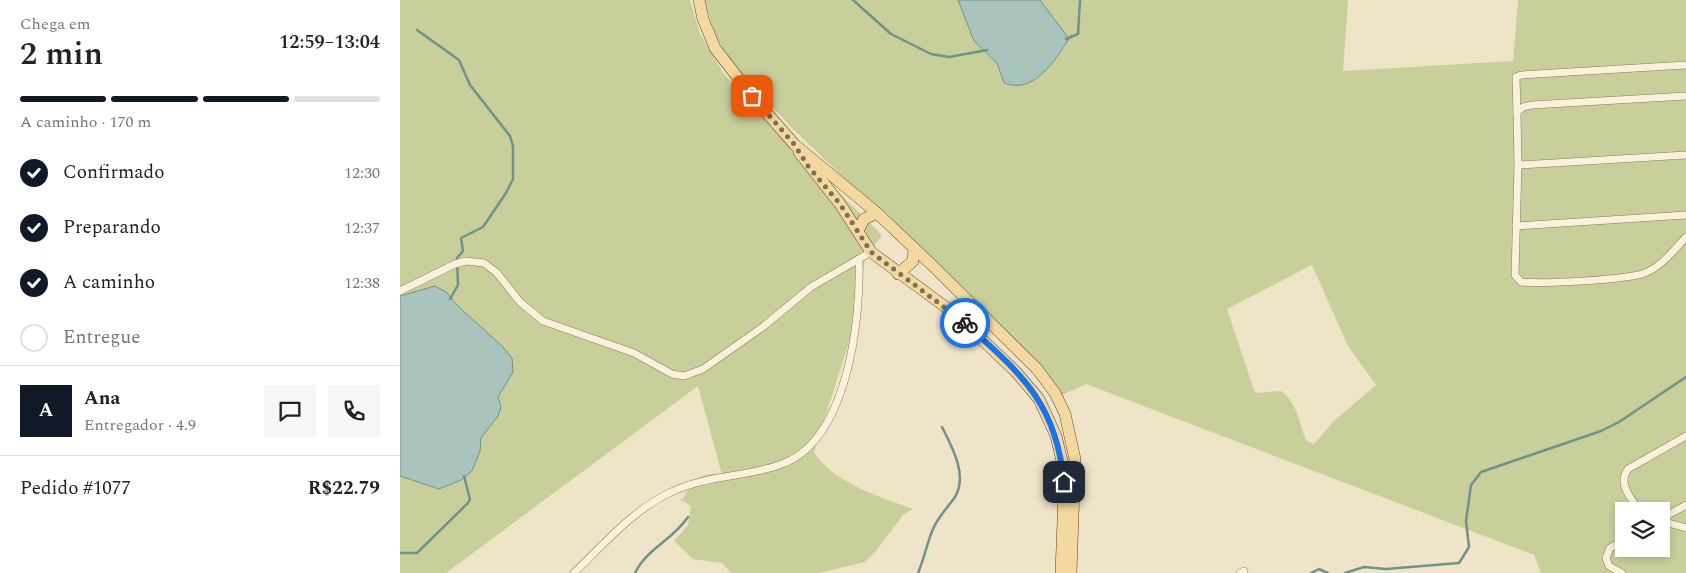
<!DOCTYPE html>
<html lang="pt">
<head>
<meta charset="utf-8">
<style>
	:root { --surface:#fff; --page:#f6f6f6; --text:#222; --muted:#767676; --line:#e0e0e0; --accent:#111827 }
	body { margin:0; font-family:Spectral,serif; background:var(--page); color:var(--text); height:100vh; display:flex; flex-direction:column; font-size:19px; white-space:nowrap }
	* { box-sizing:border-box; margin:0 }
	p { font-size:16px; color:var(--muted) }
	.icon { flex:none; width:28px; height:28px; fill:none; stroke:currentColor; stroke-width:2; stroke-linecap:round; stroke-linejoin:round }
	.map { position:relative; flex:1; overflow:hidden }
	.drawer { display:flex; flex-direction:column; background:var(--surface); width:400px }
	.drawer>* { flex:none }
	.buttons { position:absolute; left:1215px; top:502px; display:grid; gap:10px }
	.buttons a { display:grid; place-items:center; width:55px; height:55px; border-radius:0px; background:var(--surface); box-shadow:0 2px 8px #0003; font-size:25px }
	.pin { position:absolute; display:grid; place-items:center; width:42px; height:42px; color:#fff; margin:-21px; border-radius:10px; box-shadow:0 2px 8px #0006 }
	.courier { position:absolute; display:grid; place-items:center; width:50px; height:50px; margin:-25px; border:4px solid #1a73e8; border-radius:50%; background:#fff; color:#222; box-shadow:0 1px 6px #0007 }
	.overview em { font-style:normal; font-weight:600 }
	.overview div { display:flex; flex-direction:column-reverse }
	.overview { display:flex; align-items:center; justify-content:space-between; height:85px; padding:0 20px }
	h1 { font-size:32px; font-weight:600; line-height:38px }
	.bar { display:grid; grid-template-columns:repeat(4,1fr); gap:8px 5px; align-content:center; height:60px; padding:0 20px }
	.bar i { height:6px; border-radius:4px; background:var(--line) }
	.bar .active { background:var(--accent) }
	.bar p { grid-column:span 4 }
	.line { display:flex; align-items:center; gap:12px; padding:0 20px; border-top:1px solid var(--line) }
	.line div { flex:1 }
	.round { display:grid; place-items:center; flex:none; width:52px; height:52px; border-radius:0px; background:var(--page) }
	ol { padding:0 20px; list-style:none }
	li { display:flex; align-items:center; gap:15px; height:55px }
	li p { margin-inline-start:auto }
	li .icon { padding:5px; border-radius:50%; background:var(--accent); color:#fff; stroke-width:4 }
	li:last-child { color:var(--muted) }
	li i { width:28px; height:28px; border:2px solid var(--line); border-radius:50% }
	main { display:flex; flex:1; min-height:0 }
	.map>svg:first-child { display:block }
	.green { fill:#c9cf9b; fill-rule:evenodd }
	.water { fill:#a9c4bc; stroke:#6f938a }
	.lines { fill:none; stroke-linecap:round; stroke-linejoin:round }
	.stream { stroke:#6f938a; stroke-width:2.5 }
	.street-casing { stroke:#8d765c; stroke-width:8 }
	.primary-casing { stroke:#5b4430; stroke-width:12 }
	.street { stroke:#faf1dc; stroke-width:7 }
	.primary { stroke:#f3d9a0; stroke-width:11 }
	.done { stroke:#7c6e5b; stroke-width:5; stroke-dasharray:0 9 }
	.route { stroke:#1a73e8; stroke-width:6 }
</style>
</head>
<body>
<main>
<section class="drawer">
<div class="overview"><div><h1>2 min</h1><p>Chega em</p></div><em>12:59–13:04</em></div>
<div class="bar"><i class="active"></i><i class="active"></i><i class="active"></i><i></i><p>A caminho · 170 m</p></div>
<ol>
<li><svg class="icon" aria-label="check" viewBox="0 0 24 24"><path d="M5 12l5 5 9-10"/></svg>Confirmado<p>12:30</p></li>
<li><svg class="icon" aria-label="check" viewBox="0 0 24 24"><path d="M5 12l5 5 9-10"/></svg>Preparando<p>12:37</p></li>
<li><svg class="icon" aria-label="check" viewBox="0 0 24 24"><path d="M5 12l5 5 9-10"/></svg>A caminho<p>12:38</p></li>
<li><i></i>Entregue</li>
</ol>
<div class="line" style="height:90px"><b class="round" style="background:var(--accent);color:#fff">A</b><div><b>Ana</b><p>Entregador · 4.9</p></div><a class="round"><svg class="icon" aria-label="chat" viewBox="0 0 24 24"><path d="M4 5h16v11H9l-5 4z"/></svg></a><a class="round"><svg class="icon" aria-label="phone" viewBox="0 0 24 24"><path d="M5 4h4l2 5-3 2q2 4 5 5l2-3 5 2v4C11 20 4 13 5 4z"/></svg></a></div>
<div class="line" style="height:65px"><div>Pedido #1077</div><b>R$22.79</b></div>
</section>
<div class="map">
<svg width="1286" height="573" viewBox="0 0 1286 573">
	<rect width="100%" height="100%" fill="#f0e4c8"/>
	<!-- green -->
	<g class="green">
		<path d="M 0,0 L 290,0 L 300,34 L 324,74 L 384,139 L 482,235 L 465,259 L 457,317 L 414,452 C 431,482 483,498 513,509 L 503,515 L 476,551 L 465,562 L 419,573 L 331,573 L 322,563 L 293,559 L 274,541 L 288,525 L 291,506 L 279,499 L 283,499 C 290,481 303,470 322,475 L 298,386 L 46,573 L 0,573 L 0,476 L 39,489 L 61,480 L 80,451 L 81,438 L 98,416 L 97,397 L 107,383 L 54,300 L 6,294 L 0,296 Z"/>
		<path d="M 304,0 L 558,0 L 574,41 L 597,63 L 604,83 C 634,95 655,60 669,39 L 640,0 L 948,0 L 943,71 L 1113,61 L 1118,0 L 1286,0 L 1286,573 L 1141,573 L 1134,555 L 686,384 L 660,396 L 463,196 L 389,125 L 335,66 L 317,39 ZM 912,265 L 948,346 L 976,385 L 934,421 L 914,444 L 906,440 C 899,423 897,402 881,391 L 855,393 L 827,309 ZM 1224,511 L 1261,511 L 1261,549 L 1224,549 Z"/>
	</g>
	<!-- water -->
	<g class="water">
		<path d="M 558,0 L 640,0 L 669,39 C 655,60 634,95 604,83 L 597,63 L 574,41 Z"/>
		<path d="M 35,286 L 46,292 L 59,307 L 102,346 L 112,358 L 113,372 L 98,397 L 101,407 L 98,416 L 81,438 L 80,451 L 72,471 L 61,480 L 39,489 L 0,476 L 0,296 Z"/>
	</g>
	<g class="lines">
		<!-- stream -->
		<g class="stream">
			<path d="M 453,0 L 491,34 L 531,54 L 549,57 L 587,50"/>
			<path d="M 17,30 L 59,60 L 70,85 L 110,136 L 113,146 L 113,179 L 106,193 L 83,227 L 61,238 L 63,251 L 57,258 L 58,285 L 50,299"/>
			<path d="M 666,39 L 678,34 L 680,0"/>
			<path d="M 0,553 L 17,553 L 68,503 L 70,499 L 64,476"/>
			<path d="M 235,573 C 247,548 273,540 288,517"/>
			<path d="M 518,573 C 524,559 527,543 533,529 C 538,517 548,507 555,497 C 568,475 552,447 542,427"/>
			<path d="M 911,573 L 919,569 L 928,573"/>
			<path d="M 945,573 L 964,567 L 986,569 L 1059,563 L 1069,547 L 1066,521 L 1071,485 L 1081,472 L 1201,431 L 1219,422 L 1286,377"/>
		</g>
		<defs>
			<g id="street">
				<path d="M 1286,96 L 1132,105 L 1123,107 L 1117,112 L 1118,165 L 1286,155"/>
				<path d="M 1117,112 L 1116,77 L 1121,75 L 1286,65"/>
				<path d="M 1118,165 L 1115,275 L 1121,282 C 1144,284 1226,280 1245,273 C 1262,266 1274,250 1286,237"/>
				<path d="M 1116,226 L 1286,215"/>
				<path d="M 0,291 L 55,264 L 66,261 L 84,263 L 97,273 L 120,302 L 143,321 L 234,353 L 272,374 L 284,376 L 303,369 L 364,326 L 411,287 L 471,252"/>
				<path d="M 1239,511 C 1231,497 1217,484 1228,469 L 1286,436"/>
				<path d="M 1261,519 L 1286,505"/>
				<path d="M 1261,521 L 1286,528"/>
				<path d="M 174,573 C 203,545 232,511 269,493 C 308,474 345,478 382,464 C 448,440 461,319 459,259"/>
				<path d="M 840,573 L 844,571"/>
				<path d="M 1222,573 L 1209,566 L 1206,558 L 1210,548 L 1224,540"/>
			</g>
			<g id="primary">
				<path d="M 299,0 L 303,19 L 315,48 L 352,96 L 394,144 L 477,213 L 535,268 L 637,369 L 655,393 L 665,414 L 675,459 L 671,573"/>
				<path d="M 399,152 L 440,204 L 471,252 L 555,314 L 616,372 L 639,399 L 656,436 L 663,465 L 664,495 L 661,573"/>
				<path d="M 458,231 L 464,219 L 477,213"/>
				<path d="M 498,274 L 513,261 L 514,249"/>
			</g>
		</defs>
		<!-- street casing -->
		<use href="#street" class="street-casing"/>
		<!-- primary casing -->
		<use href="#primary" class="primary-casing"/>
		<!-- street -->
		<use href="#street" class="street"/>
		<!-- primary -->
		<use href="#primary" class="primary"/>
	</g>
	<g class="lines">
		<!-- done -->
		<path class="done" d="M 352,96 L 394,144 L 408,166 L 440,204 L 471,252 L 565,323"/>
		<!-- route -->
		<path class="route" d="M 565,323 C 621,374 656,402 664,482"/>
	</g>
</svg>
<div class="buttons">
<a><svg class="icon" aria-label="layers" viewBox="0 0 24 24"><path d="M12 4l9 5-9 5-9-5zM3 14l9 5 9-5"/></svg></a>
</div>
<div class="pin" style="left:352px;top:96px;background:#ea580c"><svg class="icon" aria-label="bag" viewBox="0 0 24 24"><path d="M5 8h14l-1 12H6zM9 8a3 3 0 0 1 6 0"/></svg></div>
<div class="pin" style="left:664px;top:482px;background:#1f2937"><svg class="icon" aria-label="home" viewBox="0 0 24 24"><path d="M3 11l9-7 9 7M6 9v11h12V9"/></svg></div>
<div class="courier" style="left:565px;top:323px"><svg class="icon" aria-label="bike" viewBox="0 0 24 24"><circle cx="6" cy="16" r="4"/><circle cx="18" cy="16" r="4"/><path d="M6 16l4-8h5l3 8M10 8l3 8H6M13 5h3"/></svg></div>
</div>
</main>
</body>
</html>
